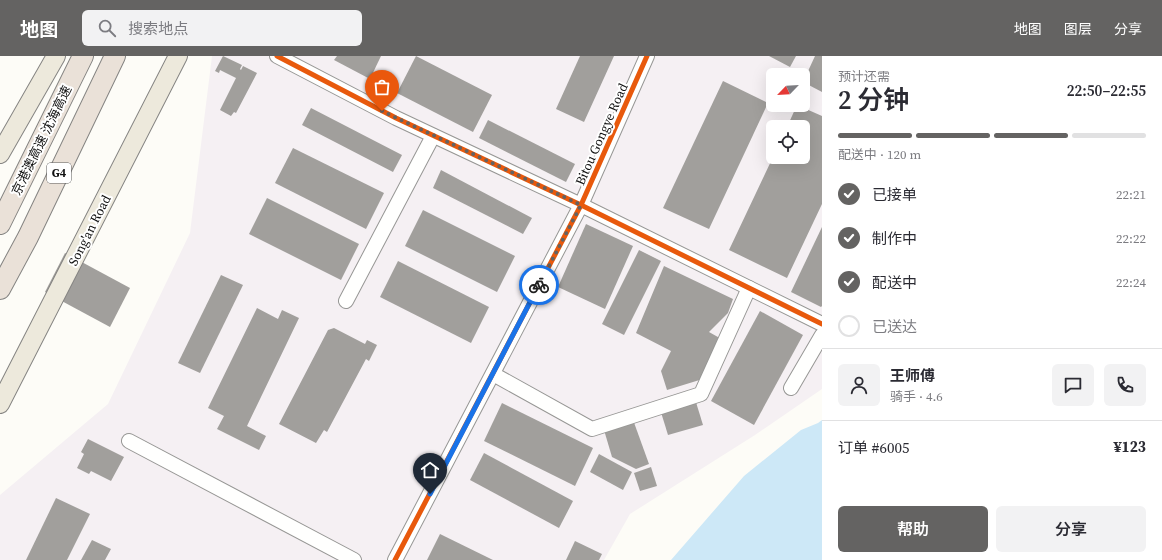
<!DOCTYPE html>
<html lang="zh">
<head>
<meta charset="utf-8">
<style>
	:root { --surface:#fff; --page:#f2f2f3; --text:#2b2b33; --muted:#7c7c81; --line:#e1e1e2; --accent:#646362 }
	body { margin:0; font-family:"Source Serif 4","Noto Sans SC",serif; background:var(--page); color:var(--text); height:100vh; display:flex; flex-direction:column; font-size:15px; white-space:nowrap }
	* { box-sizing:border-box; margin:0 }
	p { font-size:13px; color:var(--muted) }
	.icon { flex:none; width:22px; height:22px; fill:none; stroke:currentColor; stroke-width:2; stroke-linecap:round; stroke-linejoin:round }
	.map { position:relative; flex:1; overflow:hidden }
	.details { display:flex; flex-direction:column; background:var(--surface); width:340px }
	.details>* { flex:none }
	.needle { width:26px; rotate:245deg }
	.fabs { position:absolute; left:766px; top:12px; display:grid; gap:8px }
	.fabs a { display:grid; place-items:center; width:44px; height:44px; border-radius:6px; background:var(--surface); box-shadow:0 4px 16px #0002; font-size:20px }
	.pin { position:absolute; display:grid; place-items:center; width:34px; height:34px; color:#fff; margin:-41px -17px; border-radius:50% 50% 50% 0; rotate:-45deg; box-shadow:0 0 4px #0007 }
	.pin .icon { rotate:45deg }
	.courier { position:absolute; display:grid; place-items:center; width:40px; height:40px; margin:-20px; border:3px solid #1a73e8; border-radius:50%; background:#fff; color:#222; box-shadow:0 1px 5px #0007 }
	.head em { font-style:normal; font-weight:600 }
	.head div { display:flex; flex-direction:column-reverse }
	.head { display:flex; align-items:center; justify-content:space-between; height:68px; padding:0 16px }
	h1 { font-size:26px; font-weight:600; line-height:30px }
	.bar { display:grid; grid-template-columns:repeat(4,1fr); gap:6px 4px; align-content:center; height:48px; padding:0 16px }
	.bar i { height:5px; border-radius:3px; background:var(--line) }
	.bar .selected { background:var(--accent) }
	.bar p { grid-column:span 4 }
	.line { display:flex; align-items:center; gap:10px; padding:0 16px; border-top:1px solid var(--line) }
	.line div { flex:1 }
	.round { display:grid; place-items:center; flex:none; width:42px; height:42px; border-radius:6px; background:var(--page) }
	ol { padding:0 16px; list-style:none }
	li { display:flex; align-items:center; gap:12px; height:44px }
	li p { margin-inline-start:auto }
	li .icon { padding:4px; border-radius:50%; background:var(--accent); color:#fff; stroke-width:4 }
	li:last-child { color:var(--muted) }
	li i { width:22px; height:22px; border:2px solid var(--line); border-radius:50% }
	.primary-button { display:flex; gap:8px; margin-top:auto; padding:8px 16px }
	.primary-button a { flex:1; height:46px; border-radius:6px; background:var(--accent); color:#fff; font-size:16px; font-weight:600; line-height:46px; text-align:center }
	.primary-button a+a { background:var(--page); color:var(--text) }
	header { display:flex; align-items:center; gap:24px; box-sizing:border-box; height:56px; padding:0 20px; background:var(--accent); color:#fff }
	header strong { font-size:19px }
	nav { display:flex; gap:22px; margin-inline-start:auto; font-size:14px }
	.search { width:280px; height:36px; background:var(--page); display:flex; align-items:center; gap:10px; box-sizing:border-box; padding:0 14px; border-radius:6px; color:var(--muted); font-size:15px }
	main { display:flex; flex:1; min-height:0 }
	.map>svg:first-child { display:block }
	.industrial { fill:#f5f0f3; fill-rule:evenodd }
	.water { fill:#cde8f7 }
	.building { fill:#a19f9c }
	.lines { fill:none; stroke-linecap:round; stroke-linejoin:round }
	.minor-casing { stroke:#979795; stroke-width:16 }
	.major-casing { stroke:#858482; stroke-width:20 }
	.highway-casing { stroke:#858482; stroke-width:22 }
	.minor { stroke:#fffffe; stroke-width:14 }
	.major { stroke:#ede9dc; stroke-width:18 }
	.highway { stroke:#eae1d8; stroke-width:20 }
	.cycleway-casing { stroke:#fff; stroke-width:8 }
	.cycleway { stroke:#e8590c; stroke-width:5 }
	.done { stroke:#646362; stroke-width:4; stroke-dasharray:0 7.2 }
	.route { stroke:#1a73e8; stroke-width:5 }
	.labels { text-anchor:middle; stroke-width:4; stroke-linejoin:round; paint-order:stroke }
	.shield { fill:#fff; stroke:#585858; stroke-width:1 }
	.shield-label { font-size:12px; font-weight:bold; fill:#111 }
	.street-label { font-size:13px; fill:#111; stroke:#fff }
</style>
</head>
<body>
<header>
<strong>地图</strong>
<div class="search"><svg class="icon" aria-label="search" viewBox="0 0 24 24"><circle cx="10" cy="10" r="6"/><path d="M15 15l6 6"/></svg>搜索地点</div>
<nav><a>地图</a><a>图层</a><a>分享</a></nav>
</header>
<main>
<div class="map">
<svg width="822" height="504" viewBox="0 0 822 504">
	<rect width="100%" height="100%" fill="#fdfcf7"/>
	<!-- industrial -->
	<path class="industrial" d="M 212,0 L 822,0 L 822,333 L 755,379 L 630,458 L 604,504 L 0,504 L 0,439 L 108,348 L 190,177 ZM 773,19 L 803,19 L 803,49 L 773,49 ZM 773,71 L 803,71 L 803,101 L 773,101 Z"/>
	<!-- water -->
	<path class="water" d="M 822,364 L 822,504 L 671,504 L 744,420 L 801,374 L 818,367 Z"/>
	<!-- building -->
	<g class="building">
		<path d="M 223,0 L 242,9 L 240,13 L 241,14 L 243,10 L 257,17 L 236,57 L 234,56 L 231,60 L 220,54 L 236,22 L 220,14 L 219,17 L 215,15 Z"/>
		<path d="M 337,0 L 381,0 L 370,23 L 334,4 Z"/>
		<path d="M 416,0 L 492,39 L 473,76 L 397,37 Z"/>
		<path d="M 580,0 L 614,0 L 584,66 L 556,53 Z"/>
		<path d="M 769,0 L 796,0 L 790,11 Z"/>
		<path d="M 815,0 L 822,0 L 822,36 L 803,26 Z"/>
		<path d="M 723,25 L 768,47 L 709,173 L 663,152 Z"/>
		<path d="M 797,49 L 822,60 L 822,148 L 787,222 L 729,194 L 773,101 L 803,101 L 803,71 L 787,71 Z"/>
		<path d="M 311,52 L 402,99 L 393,116 L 302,69 Z"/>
		<path d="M 488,64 L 575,108 L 566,126 L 479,82 Z"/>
		<path d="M 293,92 L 384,137 L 366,173 L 275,127 Z"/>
		<path d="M 441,114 L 532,162 L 523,178 L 433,132 Z"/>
		<path d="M 267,142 L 359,188 L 341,224 L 249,178 Z"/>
		<path d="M 423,154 L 515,200 L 497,236 L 405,190 Z"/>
		<path d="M 586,168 L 633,190 L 605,253 L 558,231 Z"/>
		<path d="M 822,171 L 822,250 L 821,251 L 791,236 Z"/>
		<path d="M 639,194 L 661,205 L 624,279 L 602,268 Z"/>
		<path d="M 65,197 L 130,232 L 110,271 L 45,236 Z"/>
		<path d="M 398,205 L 489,251 L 471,287 L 380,241 Z"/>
		<path d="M 664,210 L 733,243 L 728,257 L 709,276 L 725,285 L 706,322 L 667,334 L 661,315 L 671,295 L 636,277 Z"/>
		<path d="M 221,219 L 243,229 L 200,317 L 178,307 Z"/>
		<path d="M 257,252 L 278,263 L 282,254 L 299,262 L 247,370 L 266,380 L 259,394 L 217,373 L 224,360 L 208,352 Z"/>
		<path d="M 760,255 L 803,279 L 754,369 L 711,345 Z"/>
		<path d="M 334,272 L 365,288 L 367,284 L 377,289 L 369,305 L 366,303 L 327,376 L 324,374 L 316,387 L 279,368 L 328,274 Z"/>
		<path d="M 695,343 L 703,369 L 668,379 L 660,353 Z"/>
		<path d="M 502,347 L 593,392 L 575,430 L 484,385 Z"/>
		<path d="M 632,361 L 649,408 L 636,413 L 612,401 L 604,374 Z"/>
		<path d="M 88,383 L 124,401 L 111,425 L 91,415 L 89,418 L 77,412 L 84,398 L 81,396 Z"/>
		<path d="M 484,397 L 573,445 L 559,472 L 470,424 Z"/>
		<path d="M 599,398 L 632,416 L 623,434 L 590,416 Z"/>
		<path d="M 651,411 L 657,430 L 640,435 L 634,417 Z"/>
		<path d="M 56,442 L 90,458 L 67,504 L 26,504 Z"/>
		<path d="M 440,478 L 493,504 L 427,504 Z"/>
		<path d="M 92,484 L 111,493 L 105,504 L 81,504 Z"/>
		<path d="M 575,485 L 602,498 L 599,504 L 566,504 Z"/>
	</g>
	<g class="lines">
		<defs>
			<g id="minor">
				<path d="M 277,0 L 396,62 L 581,149 L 822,268"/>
				<path d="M 346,245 L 433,80"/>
				<path d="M 493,318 L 592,373 L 701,338 L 749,232"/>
				<path d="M 791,332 L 822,279"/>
				<path d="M 129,385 L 354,504"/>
				<path d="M 395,504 L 581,149 L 647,0"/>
			</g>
			<g id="major">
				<path d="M 0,98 L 56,0"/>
				<path d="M 0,348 L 178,0"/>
			</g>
			<g id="highway">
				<path d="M 0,168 L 83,0"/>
				<path d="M 0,233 L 28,181 L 115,0"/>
			</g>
		</defs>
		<!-- minor casing -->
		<use href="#minor" class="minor-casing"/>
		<!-- major casing -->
		<use href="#major" class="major-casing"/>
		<!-- highway casing -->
		<use href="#highway" class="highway-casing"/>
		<!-- minor -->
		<use href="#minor" class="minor"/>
		<!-- major -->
		<use href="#major" class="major"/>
		<!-- highway -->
		<use href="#highway" class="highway"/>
		<defs>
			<g id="cycleway">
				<path d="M 277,0 L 396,62 L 581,149 L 822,268"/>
				<path d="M 395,504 L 581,149 L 647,0"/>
			</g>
		</defs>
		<!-- cycleway casing -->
		<use href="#cycleway" class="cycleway-casing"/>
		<!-- cycleway -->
		<use href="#cycleway" class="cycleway"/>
	</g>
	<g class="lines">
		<!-- done -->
		<path class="done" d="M 382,55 L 581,149 L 539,229"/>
		<!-- route -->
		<path class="route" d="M 430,438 L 539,229"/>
	</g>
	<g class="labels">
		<!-- shield labels -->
		<rect class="shield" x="47" y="107" width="24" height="20" rx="3"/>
		<g class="shield-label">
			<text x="59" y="121">G4</text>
		</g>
		<!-- street labels -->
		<g class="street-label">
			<text transform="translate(601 78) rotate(-66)" y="5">Bitou Gongye Road</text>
			<text transform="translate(41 84) rotate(-64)" y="5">京港澳高速 沈海高速</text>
			<text transform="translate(89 174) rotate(-63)" y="5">Song'an Road</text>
		</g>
	</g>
</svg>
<div class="fabs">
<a><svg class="needle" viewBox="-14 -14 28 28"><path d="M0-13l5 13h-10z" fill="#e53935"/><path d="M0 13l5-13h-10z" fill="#7c7c81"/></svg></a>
<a><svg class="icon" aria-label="locate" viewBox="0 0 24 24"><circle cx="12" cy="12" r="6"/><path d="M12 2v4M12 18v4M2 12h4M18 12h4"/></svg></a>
</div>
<div class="pin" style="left:382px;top:55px;background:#ea580c"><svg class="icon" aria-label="bag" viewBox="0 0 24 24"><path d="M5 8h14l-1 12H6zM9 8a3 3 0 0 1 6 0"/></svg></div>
<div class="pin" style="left:430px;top:438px;background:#1f2937"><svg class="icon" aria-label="home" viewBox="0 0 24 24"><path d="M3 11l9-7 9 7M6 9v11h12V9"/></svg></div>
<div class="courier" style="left:539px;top:229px"><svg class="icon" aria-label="bike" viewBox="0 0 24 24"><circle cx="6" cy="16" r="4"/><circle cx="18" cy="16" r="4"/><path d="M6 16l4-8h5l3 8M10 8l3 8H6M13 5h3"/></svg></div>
</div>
<section class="details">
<div class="head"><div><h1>2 分钟</h1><p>预计还需</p></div><em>22:50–22:55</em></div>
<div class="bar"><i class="selected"></i><i class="selected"></i><i class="selected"></i><i></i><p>配送中 · 120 m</p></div>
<ol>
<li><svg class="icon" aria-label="check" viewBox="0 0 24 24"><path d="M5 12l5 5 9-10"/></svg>已接单<p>22:21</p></li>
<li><svg class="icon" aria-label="check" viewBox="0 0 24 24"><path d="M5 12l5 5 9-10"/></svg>制作中<p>22:22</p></li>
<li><svg class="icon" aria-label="check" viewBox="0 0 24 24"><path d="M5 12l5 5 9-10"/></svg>配送中<p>22:24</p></li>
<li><i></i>已送达</li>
</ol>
<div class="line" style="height:72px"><a class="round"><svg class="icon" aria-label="person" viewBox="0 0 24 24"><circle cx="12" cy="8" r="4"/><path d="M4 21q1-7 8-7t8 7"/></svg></a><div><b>王师傅</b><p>骑手 · 4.6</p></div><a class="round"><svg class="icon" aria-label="chat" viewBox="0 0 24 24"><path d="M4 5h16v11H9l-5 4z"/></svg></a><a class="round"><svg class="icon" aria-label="phone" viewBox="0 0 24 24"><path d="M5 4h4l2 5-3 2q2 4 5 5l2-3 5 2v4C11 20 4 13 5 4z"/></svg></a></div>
<div class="line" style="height:52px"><div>订单 #6005</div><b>¥123</b></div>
<div class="primary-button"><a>帮助</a><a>分享</a></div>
</section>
</main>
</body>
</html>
